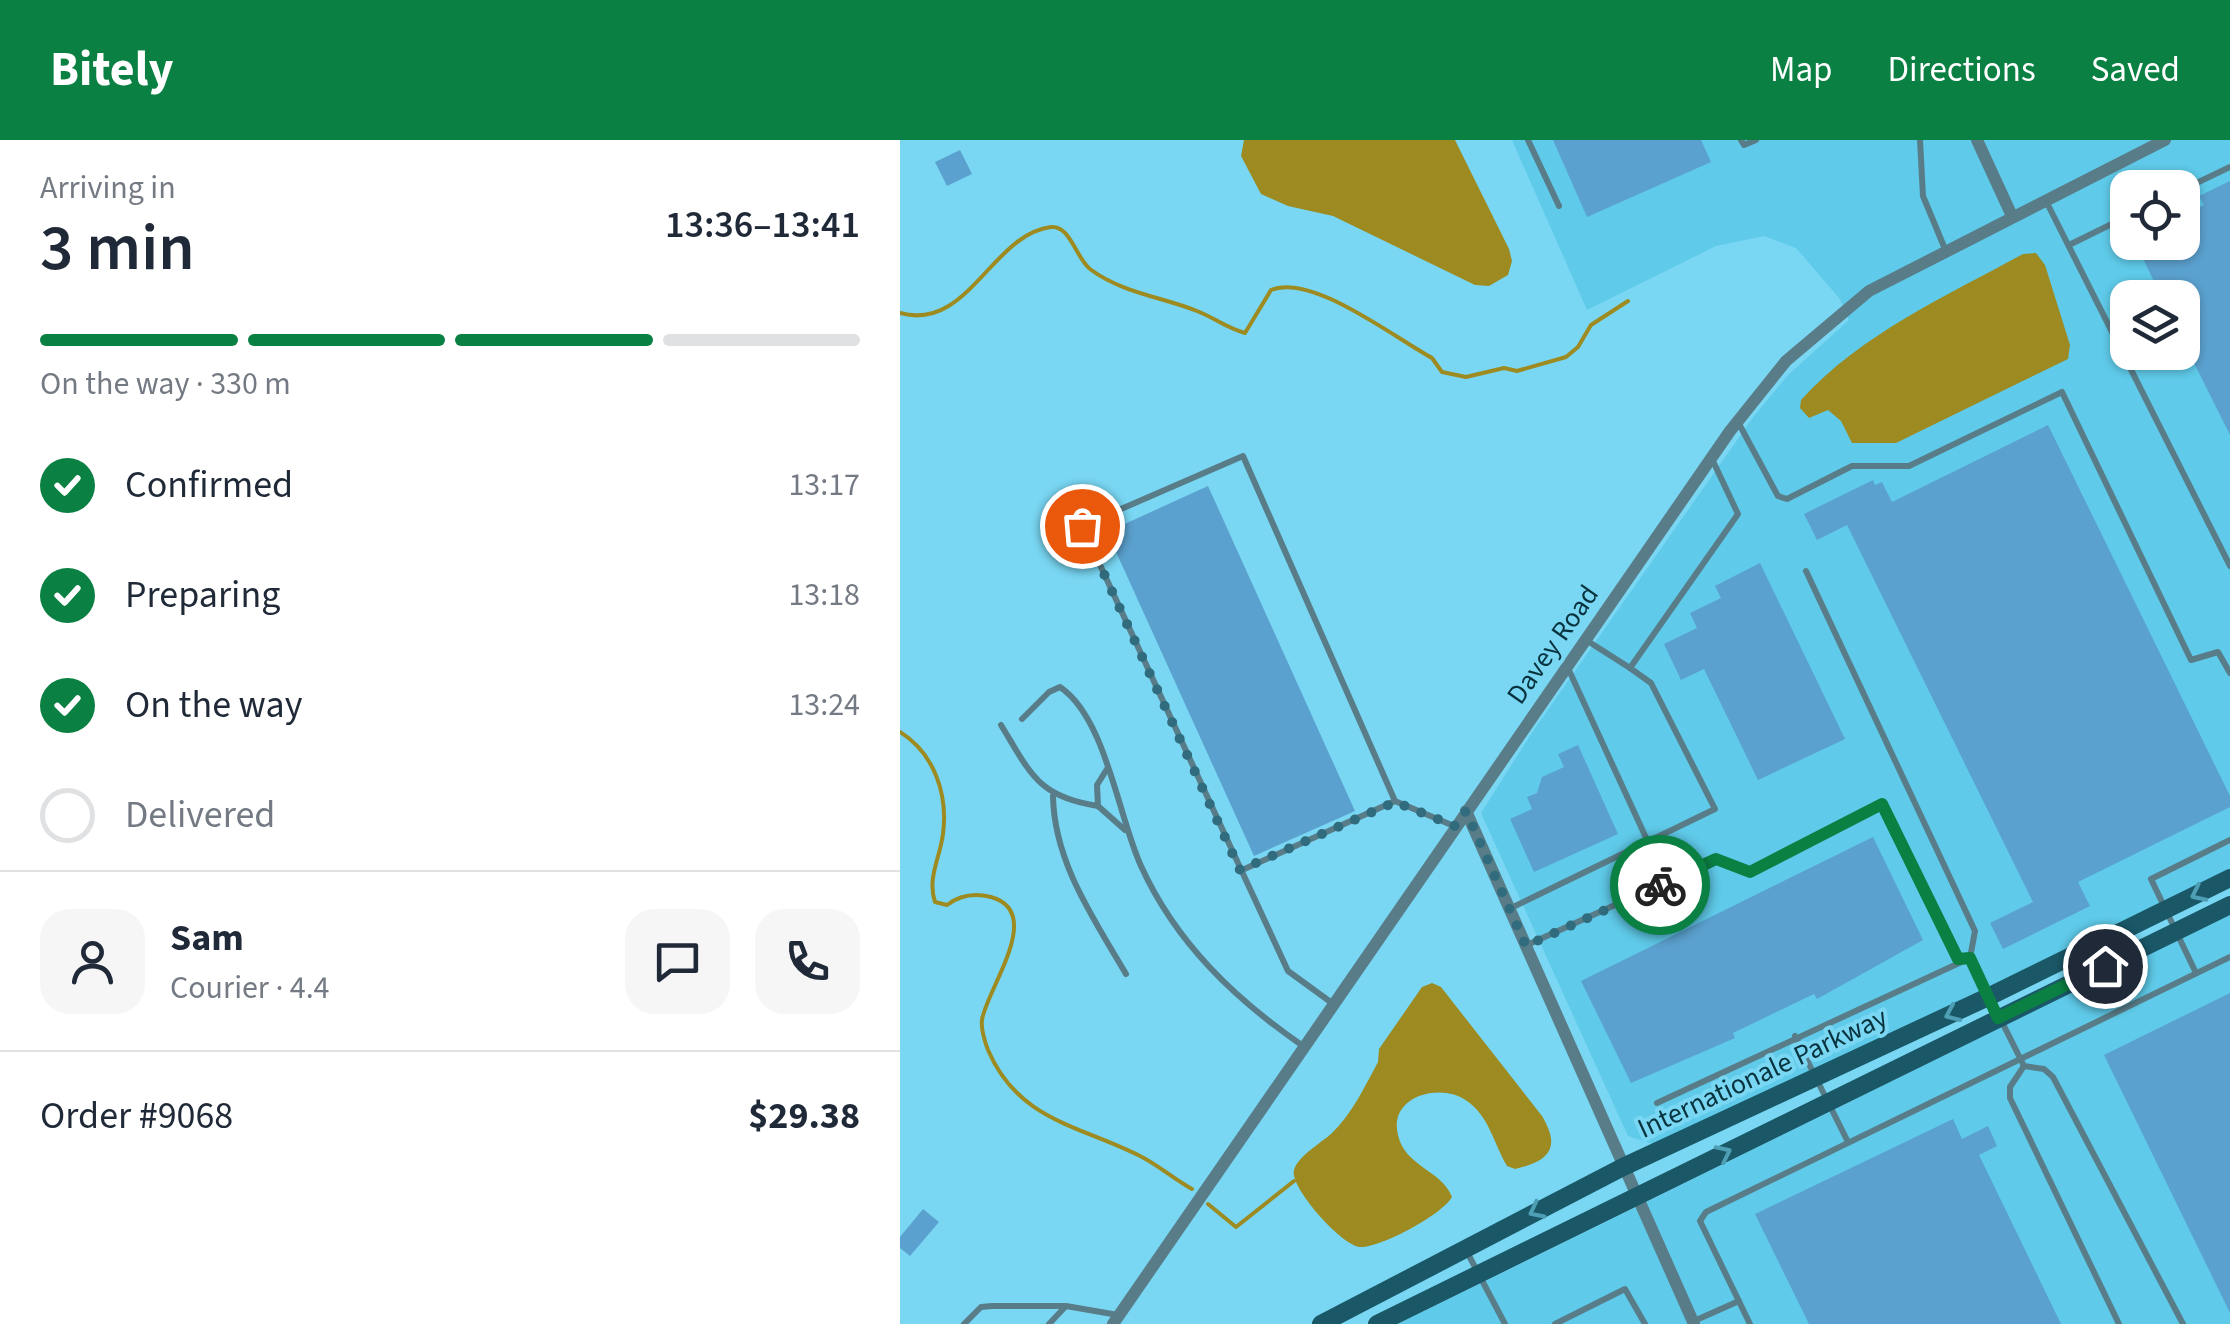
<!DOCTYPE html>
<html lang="en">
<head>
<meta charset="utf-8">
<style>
	:root { --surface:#fff; --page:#f6f6f7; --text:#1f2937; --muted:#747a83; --line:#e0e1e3; --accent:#0b8043 }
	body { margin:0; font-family:"Source Sans 3",sans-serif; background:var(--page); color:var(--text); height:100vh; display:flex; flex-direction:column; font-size:38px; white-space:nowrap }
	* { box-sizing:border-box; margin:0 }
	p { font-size:32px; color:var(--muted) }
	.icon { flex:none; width:55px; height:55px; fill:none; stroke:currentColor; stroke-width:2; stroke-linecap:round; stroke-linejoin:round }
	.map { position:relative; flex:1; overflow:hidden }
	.details { display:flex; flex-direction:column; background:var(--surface); width:900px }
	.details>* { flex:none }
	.controls { position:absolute; left:1210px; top:30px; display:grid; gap:20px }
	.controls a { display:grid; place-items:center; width:90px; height:90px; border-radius:20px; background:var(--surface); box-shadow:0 2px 8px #0004; font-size:50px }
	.pin { position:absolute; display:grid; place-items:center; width:85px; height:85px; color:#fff; margin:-42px; border:5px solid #fff; border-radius:50%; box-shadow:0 2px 10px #0007 }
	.courier { position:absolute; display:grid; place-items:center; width:100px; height:100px; margin:-50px; border:8px solid #0b8043; border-radius:50%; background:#fff; color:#222; box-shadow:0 2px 12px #0007 }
	.overview em { font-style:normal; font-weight:600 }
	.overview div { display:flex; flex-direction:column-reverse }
	.overview { display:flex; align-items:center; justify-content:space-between; height:170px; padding:0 40px }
	h1 { font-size:65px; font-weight:600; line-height:75px }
	.bar { display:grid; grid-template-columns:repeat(4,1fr); gap:15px 10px; align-content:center; height:120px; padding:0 40px }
	.bar i { height:12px; border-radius:8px; background:var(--line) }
	.bar .on { background:var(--accent) }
	.bar p { grid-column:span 4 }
	.line { display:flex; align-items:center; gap:25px; padding:0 40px; border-top:2px solid var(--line) }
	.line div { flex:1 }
	.round { display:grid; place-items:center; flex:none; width:105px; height:105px; border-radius:30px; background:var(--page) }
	ol { padding:0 40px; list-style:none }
	li { display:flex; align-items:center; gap:30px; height:110px }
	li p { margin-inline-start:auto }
	li .icon { padding:10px; border-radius:50%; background:var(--accent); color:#fff; stroke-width:4 }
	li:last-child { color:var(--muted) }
	li i { width:55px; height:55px; border:5px solid var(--line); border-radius:50% }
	header { display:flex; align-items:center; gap:60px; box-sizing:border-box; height:140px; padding:0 50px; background:var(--accent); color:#fff }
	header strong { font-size:48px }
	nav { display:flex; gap:55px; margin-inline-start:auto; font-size:35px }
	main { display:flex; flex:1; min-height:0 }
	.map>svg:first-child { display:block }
	.built { fill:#5fcae9; fill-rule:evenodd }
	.water { fill:#9d8b22 }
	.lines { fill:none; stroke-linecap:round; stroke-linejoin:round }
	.stream { stroke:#9d8b22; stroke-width:4 }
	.building { fill:#5ba1cf }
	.lane { stroke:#597d88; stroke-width:6 }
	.street { stroke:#597d88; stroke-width:12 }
	.secondary { stroke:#1a5868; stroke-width:18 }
	.oneway { stroke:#4e9eb4 }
	.done { stroke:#306c7d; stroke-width:10; stroke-dasharray:0 18 }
	.route { stroke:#0b8043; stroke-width:12 }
	.labels { text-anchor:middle; stroke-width:8; stroke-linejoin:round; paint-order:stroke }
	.street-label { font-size:28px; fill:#08333e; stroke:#79d7f3 }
</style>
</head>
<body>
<header>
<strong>Bitely</strong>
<nav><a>Map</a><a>Directions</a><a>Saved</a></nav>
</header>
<main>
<section class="details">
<div class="overview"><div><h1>3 min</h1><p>Arriving in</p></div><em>13:36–13:41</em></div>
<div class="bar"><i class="on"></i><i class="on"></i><i class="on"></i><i></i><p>On the way · 330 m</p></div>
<ol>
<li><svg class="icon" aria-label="check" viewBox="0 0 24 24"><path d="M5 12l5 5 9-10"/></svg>Confirmed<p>13:17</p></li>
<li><svg class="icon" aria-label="check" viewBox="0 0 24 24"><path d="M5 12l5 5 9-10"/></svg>Preparing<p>13:18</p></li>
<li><svg class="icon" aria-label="check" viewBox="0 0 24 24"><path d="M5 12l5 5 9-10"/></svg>On the way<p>13:24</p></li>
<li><i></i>Delivered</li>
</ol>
<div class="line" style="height:180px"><a class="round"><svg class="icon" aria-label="person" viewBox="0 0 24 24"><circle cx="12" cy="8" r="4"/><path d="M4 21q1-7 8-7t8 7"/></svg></a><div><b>Sam</b><p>Courier · 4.4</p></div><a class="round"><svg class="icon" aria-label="chat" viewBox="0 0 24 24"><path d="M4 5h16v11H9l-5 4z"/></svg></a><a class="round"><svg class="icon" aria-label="phone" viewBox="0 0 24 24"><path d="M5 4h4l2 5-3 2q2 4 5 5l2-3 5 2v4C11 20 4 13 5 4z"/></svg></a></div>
<div class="line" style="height:130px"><div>Order #9068</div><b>$29.38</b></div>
</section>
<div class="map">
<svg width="1330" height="1184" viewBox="0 0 1330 1184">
	<rect width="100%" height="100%" fill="#79d7f3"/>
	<!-- built -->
	<g class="built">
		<path d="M 612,0 L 1330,0 L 1330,731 L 1036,875 L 753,1004 L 728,996 L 581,673 L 633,591 L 854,276 L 888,235 L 949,180 L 940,159 L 896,108 L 864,96 L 816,106 L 687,170 ZM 1228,48 L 1282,48 L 1282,102 L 1228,102 ZM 1228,158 L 1282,158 L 1282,212 L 1228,212 Z"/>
		<path d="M 1330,774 L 1330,1184 L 498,1184 L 755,1058 Z"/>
	</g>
	<!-- water -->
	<g class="water">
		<path d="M 344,0 L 555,0 L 609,109 L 612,121 L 608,135 L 589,146 L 575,145 L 433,76 L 388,66 L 361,54 L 341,16 Z"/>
		<path d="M 1136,113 L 1145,125 L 1170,205 L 1168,219 L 996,303 L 952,303 L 941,281 L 928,270 L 909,278 L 900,268 L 901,260 C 961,194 1046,156 1123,114 Z"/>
		<path d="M 532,843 L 541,847 L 642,976 C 661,1008 650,1021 615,1029 L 607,1026 C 594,1004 589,976 567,961 C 541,942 488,956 498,995 C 505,1027 542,1030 552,1057 C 543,1074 481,1108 460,1107 C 442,1106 389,1047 394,1030 C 398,1016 421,1003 432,993 C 452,974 465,946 478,922 L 479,909 L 522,847 Z"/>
	</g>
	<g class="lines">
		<!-- stream -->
		<g class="stream">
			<path d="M 0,173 C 68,192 92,94 151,87 C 170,85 176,118 190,129 C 222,153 262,157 297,171 C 315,178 326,188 345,193 L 371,150 C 411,133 492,196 532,218 L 542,232 L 566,237 L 604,228 L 617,231 L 666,217 L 678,207 L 691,185 L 728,161"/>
			<path d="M 0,592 C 35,614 48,655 43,694 C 40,718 27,738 35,762 L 47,765 C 60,755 75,753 91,757 C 146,772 86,850 82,880 C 81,888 85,902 88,910 C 118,980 178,985 240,1016 C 258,1025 274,1039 292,1049"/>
			<path d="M 308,1064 L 336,1087 L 394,1041"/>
		</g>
	</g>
	<!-- building -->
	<g class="building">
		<path d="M 653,0 L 801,0 L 811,22 L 687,77 Z"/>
		<path d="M 60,10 L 72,34 L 47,46 L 35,22 Z"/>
		<path d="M 1330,41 L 1330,295 L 1282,199 L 1282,158 L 1262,158 L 1235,102 L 1282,102 L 1282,75 L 1304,65 L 1299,56 Z"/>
		<path d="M 1148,285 L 1330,656 L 1330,667 L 1178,742 L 1190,766 L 1103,809 L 1090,783 L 1133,762 L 947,385 L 917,400 L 904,374 L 973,340 L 975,345 L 982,342 L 992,362 Z"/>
		<path d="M 308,346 L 455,671 L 354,716 L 207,392 Z"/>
		<path d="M 860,423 L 945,599 L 858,640 L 804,529 L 781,540 L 764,504 L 797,488 L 790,473 L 821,458 L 815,446 Z"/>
		<path d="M 678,605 L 718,694 L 634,732 L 610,679 L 632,669 L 627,657 L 637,653 L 642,637 L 664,627 L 658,614 Z"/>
		<path d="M 973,697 L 1023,800 L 917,859 L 914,854 L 833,893 L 835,898 L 731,943 L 681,841 Z"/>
		<path d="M 1330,853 L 1330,1173 L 1204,915 Z"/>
		<path d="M 1053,979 L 1062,999 L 1088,986 L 1097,1006 L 1079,1015 L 1161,1184 L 909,1184 L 855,1074 Z"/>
		<path d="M 23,1069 L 39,1082 L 10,1116 L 0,1108 L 0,1097 Z"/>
	</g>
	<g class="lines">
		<!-- lane -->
		<g class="lane">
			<path d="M 628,0 L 659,66"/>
			<path d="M 841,0 L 844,5 L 856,0"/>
			<path d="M 1020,0 L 1023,56 L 1045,109"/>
			<path d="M 1282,50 L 1330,27"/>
			<path d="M 1146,61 L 1330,426"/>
			<path d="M 1169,105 L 1228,76"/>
			<path d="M 838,282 L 878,356 L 887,359 L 952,326 L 1009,326 L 1162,252 L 1291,520 L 1318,512 L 1330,533"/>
			<path d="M 906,431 L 1075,791 L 1070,818 L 1124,926"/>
			<path d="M 686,500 L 730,528"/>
			<path d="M 667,526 L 748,702"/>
			<path d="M 122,579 L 149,552 L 160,547 C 206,578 218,676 241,726 C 276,803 335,859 403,906"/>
			<path d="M 101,585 C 131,634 138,657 198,666"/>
			<path d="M 207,629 L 197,645 L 198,666 L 225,690"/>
			<path d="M 153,656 C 154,722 194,779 226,834"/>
			<path d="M 340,731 L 495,661"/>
			<path d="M 611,768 L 815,669 L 751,543 L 730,528 L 838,374 L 812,319"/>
			<path d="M 627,805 L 816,719 L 850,732 L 982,665 L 1058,819"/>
			<path d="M 1296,833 L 1251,739 L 1330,700"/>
			<path d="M 432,863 L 388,831 L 182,386 L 343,316 L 495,661 L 554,686"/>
			<path d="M 895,896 L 948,1002"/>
			<path d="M 1124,926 L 1144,929 L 1153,937 L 1283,1184"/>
			<path d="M 1124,926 L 1110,947 L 1110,958 L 1219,1184"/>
			<path d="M 757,963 L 1070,818"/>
			<path d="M 566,1110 L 605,1184"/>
			<path d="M 794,1181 L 839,1161"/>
			<path d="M 64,1184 L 81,1167 L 92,1166 L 166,1166 L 218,1175"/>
			<path d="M 149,1184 L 165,1167"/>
			<path d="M 655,1184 L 725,1149 L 745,1184"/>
			<path d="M 850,1184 L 800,1081 L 806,1072 L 1330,817"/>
		</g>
		<!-- street -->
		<g class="street">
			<path d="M 1077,0 L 1112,76"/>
			<path d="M 566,671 L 794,1184"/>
			<path d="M 213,1184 L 830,291 L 886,221 L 969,151 L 1265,0"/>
		</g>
		<!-- secondary -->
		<g class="secondary">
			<path d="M 421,1184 L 723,1027 L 1088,857 L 1330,738"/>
			<path d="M 477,1184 L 1330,765"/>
		</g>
	</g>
	<!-- one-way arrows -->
	<defs><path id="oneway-chevron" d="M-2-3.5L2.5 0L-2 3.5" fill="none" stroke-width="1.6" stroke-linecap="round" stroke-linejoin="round" transform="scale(2.5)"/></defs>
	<g class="oneway">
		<use href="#oneway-chevron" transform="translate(1298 754) rotate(154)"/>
		<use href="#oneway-chevron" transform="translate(1052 874) rotate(156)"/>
		<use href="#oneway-chevron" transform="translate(824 1013) rotate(-26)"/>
		<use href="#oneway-chevron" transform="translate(636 1071) rotate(153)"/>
	</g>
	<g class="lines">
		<!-- done -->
		<path class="done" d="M 182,386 L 340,730 L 495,662 L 555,686 L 566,671 L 626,806 L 760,745"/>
		<!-- route -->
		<path class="route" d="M 760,745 L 816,719 L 850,732 L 982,664 L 1058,819 L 1070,818 L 1098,878 L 1205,826"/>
	</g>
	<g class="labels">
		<!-- street labels -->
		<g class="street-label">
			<text transform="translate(652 504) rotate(-55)" y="10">Davey Road</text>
			<text transform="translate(862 932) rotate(-25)" y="10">Internationale Parkway</text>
		</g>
	</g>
</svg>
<div class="controls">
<a><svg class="icon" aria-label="locate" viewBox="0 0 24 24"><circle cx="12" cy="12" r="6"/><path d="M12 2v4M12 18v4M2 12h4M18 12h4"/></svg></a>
<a><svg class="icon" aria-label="layers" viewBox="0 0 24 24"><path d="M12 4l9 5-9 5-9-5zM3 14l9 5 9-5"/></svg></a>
</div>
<div class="pin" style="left:182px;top:386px;background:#ea580c"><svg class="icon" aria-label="bag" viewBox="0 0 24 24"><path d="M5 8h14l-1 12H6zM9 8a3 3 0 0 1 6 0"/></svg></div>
<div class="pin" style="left:1205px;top:826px;background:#1f2937"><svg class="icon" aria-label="home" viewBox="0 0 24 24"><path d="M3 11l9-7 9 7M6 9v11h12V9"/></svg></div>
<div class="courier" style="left:760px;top:745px"><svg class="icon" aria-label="bike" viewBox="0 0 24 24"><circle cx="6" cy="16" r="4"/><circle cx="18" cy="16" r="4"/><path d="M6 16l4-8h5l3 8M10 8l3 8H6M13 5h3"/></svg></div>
</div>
</main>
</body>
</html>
